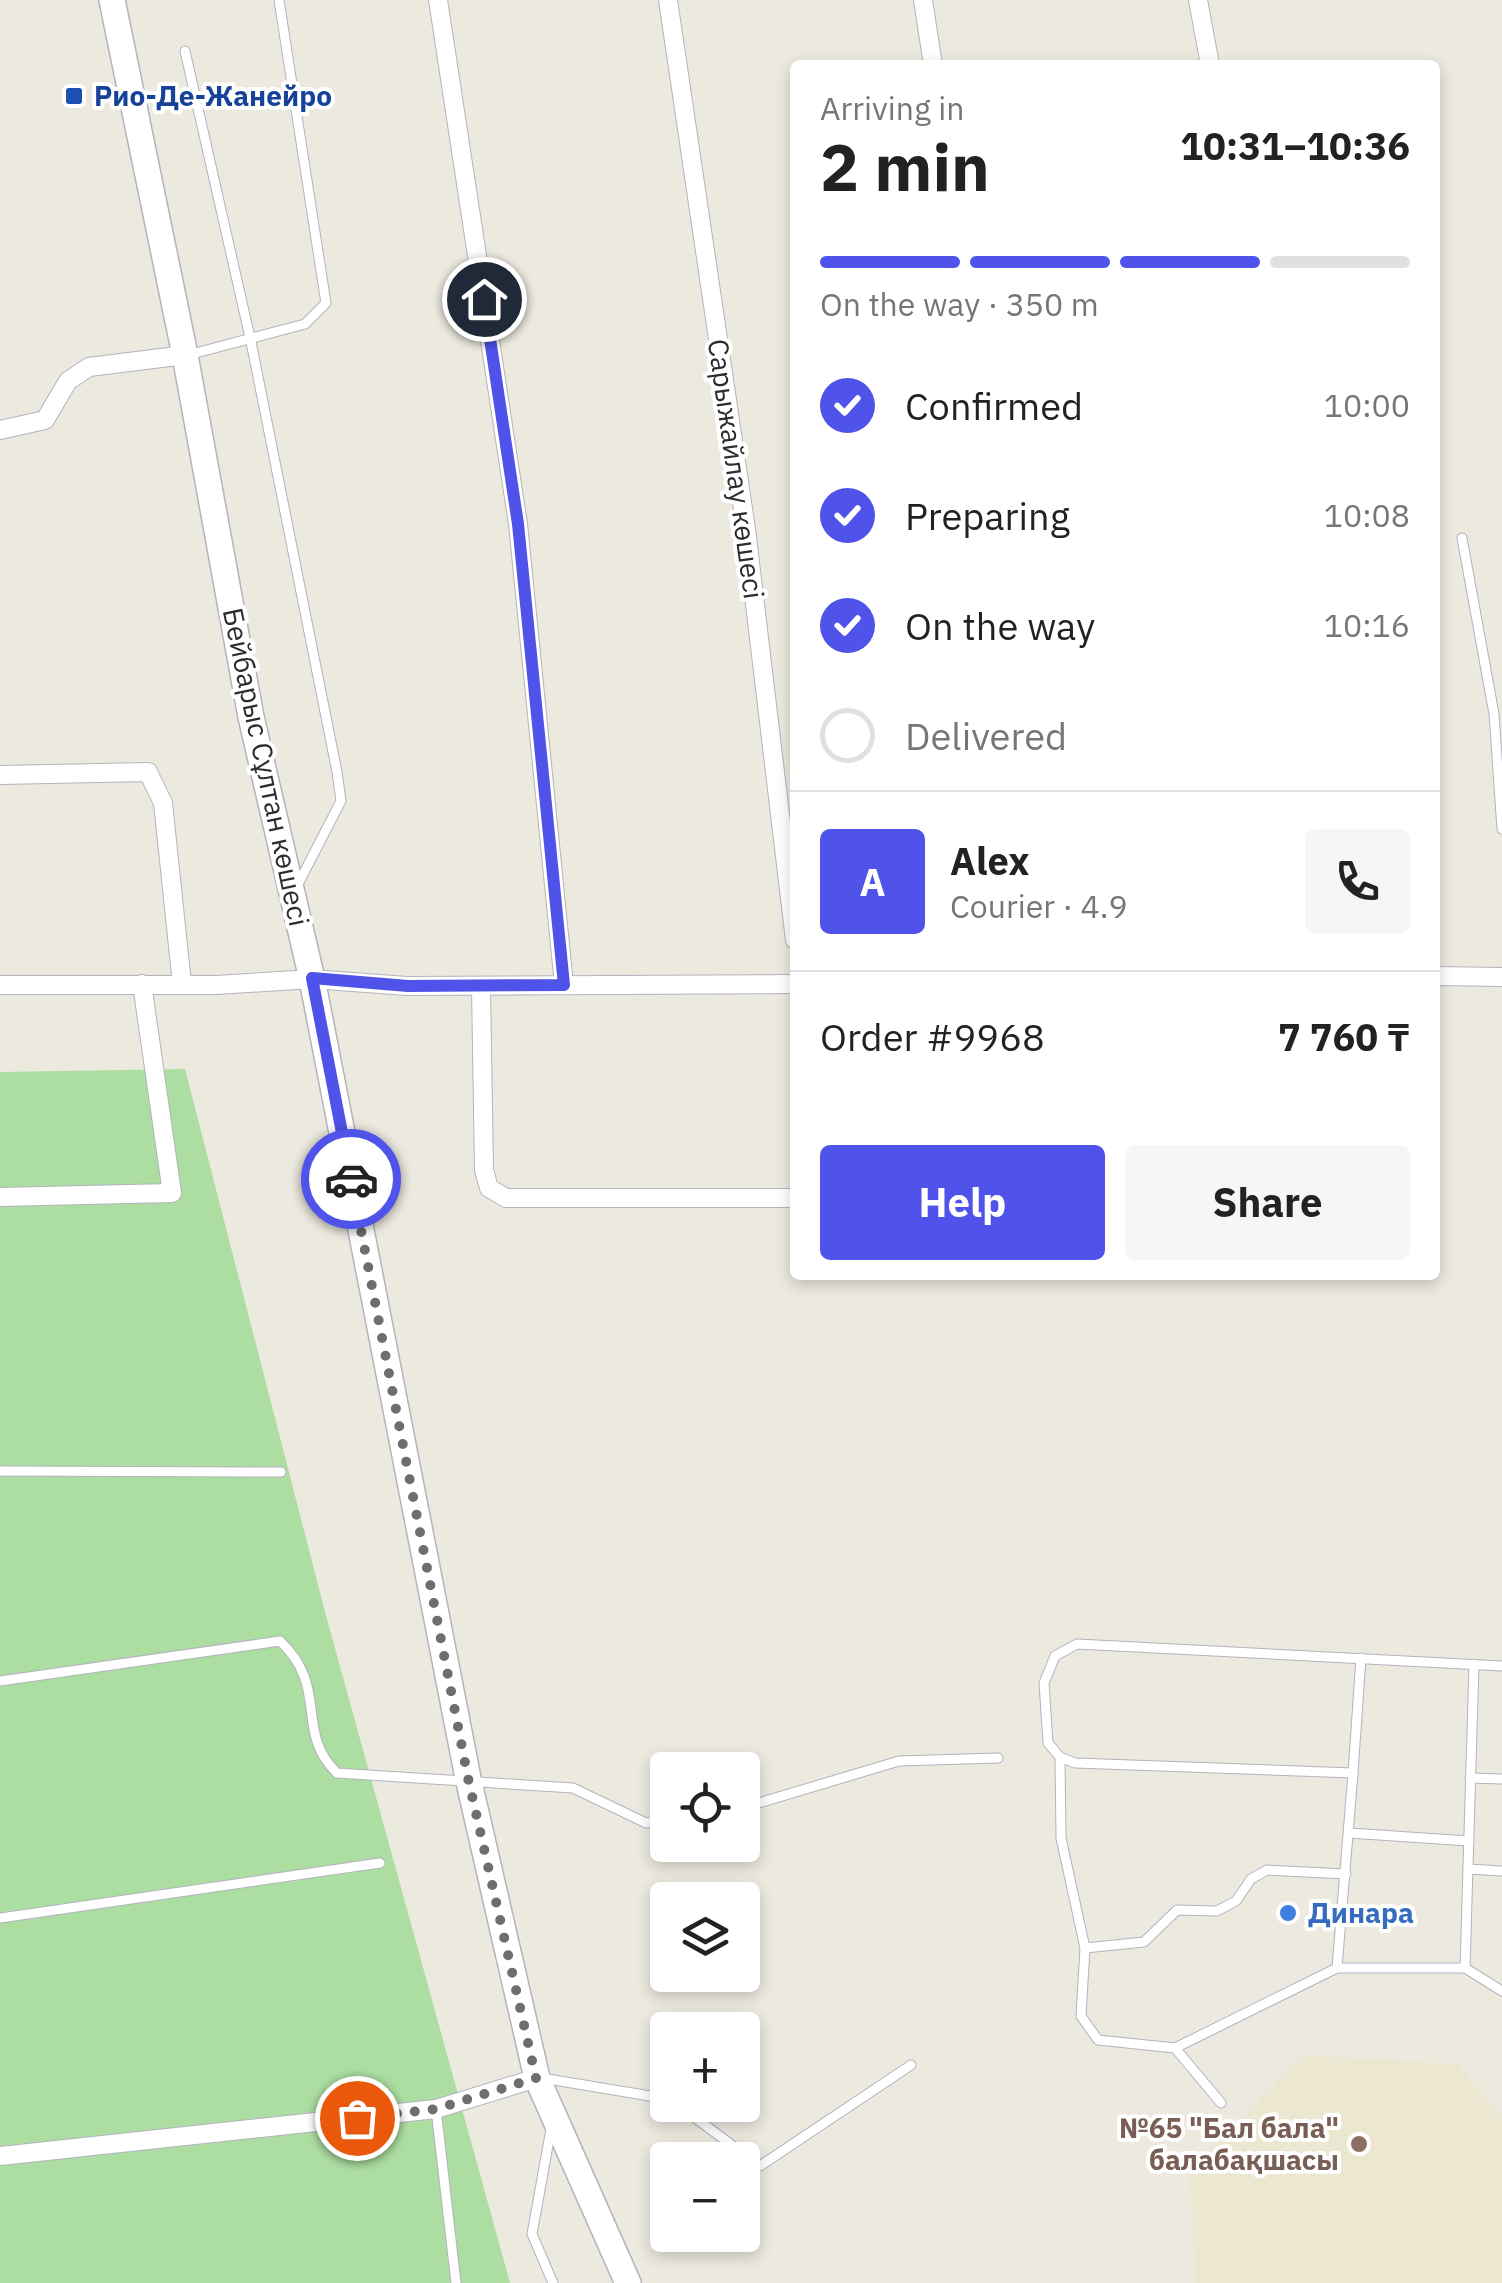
<!DOCTYPE html>
<html lang="en">
<head>
<meta charset="utf-8">
<style>
	:root { --surface:#fff; --page:#f6f6f6; --text:#222; --muted:#767676; --line:#e0e0e0; --accent:#4f53e9 }
	body { margin:0; font-family:"IBM Plex Sans",sans-serif; background:var(--page); color:var(--text); height:100vh; display:flex; flex-direction:column; font-size:38px; white-space:nowrap }
	* { box-sizing:border-box; margin:0 }
	p { font-size:32px; color:var(--muted) }
	.icon { flex:none; width:55px; height:55px; fill:none; stroke:currentColor; stroke-width:2; stroke-linecap:round; stroke-linejoin:round }
	.map { position:relative; flex:1; overflow:hidden }
	.side { position:absolute; left:790px; top:60px; width:650px; height:1220px; display:flex; flex-direction:column; background:var(--surface); border-radius:10px; box-shadow:0 5px 15px #0003 }
	.side>* { flex:none }
	.fabs { position:absolute; left:650px; top:1752px; display:grid; gap:20px }
	.fabs a { display:grid; place-items:center; width:110px; height:110px; border-radius:10px; background:var(--surface); box-shadow:0 5px 15px #0003; font-size:50px }
	.pin { position:absolute; display:grid; place-items:center; width:85px; height:85px; color:#fff; margin:-42px; border:5px solid #fff; border-radius:50%; box-shadow:0 2px 10px #0007 }
	.courier { position:absolute; display:grid; place-items:center; width:100px; height:100px; margin:-50px; border:8px solid #4f53e9; border-radius:50%; background:#fff; color:#222; box-shadow:0 2px 12px #0007 }
	.summary em { font-style:normal; font-weight:700 }
	.summary div { display:flex; flex-direction:column-reverse }
	.summary { display:flex; align-items:center; justify-content:space-between; height:170px; padding:0 30px }
	h1 { font-size:65px; font-weight:700; line-height:75px }
	.bar { display:grid; grid-template-columns:repeat(4,1fr); gap:15px 10px; align-content:center; height:120px; padding:0 30px }
	.bar i { height:12px; border-radius:8px; background:var(--line) }
	.bar .active { background:var(--accent) }
	.bar p { grid-column:span 4 }
	.line { display:flex; align-items:center; gap:25px; padding:0 30px; border-top:2px solid var(--line) }
	.line div { flex:1 }
	.round { display:grid; place-items:center; flex:none; width:105px; height:105px; border-radius:10px; background:var(--page) }
	ol { padding:0 30px; list-style:none }
	li { display:flex; align-items:center; gap:30px; height:110px }
	li p { margin-inline-start:auto }
	li .icon { padding:10px; border-radius:50%; background:var(--accent); color:#fff; stroke-width:4 }
	li:last-child { color:var(--muted) }
	li i { width:55px; height:55px; border:5px solid var(--line); border-radius:50% }
	.primary-button { display:flex; gap:20px; margin-top:auto; padding:20px 30px }
	.primary-button a { flex:1; height:115px; border-radius:10px; background:var(--accent); color:#fff; font-size:40px; font-weight:700; line-height:115px; text-align:center }
	.primary-button a+a { background:var(--page); color:var(--text) }
	.map>svg:first-child { display:block }
	.education { fill:#ece7d1 }
	.green { fill:#acdda1 }
	.lines { fill:none; stroke-linecap:round; stroke-linejoin:round }
	.lane-casing { stroke:#b3b3be; stroke-width:11 }
	.street-casing { stroke:#b3b3be; stroke-width:20 }
	.secondary-casing { stroke:#b3b3be; stroke-width:28 }
	.lane { stroke:#fff; stroke-width:9 }
	.street { stroke:#fff; stroke-width:18 }
	.secondary { stroke:#fff; stroke-width:25 }
	.done { stroke:#6f6e6b; stroke-width:10; stroke-dasharray:0 18 }
	.route { stroke:#4f53e9; stroke-width:12 }
	.transit-dot { fill:#1a4fb4; stroke:#fff; stroke-width:4 }
	.shop-dot { fill:#3f7fe0; stroke:#fff; stroke-width:4 }
	.education-dot { fill:#8d6e63; stroke:#fff; stroke-width:4 }
	.labels { text-anchor:middle; stroke-width:8; stroke-linejoin:round; paint-order:stroke }
	.transit-label { font-size:28px; font-weight:bold; fill:#164399; stroke:#fff; text-anchor:start }
	.street-label { font-size:28px; fill:#2c2c2c; stroke:#fff }
	.shop-label { font-size:28px; font-weight:bold; fill:#366cbe; stroke:#fff; text-anchor:start }
	.education-label { font-size:28px; font-weight:bold; fill:#785e54; stroke:#fff; text-anchor:end }
</style>
</head>
<body>
<div class="map">
<svg width="1502" height="2283" viewBox="0 0 1502 2283">
	<rect width="100%" height="100%" fill="#ece9df"/>
	<!-- education -->
	<path class="education" d="M 1304,2055 L 1457,2064 L 1502,2115 L 1502,2283 L 1196,2283 L 1189,2173 Z"/>
	<!-- green -->
	<path class="green" d="M 185,1069 L 325,1612 L 510,2283 L 0,2283 L 0,1072 Z"/>
	<g class="lines">
		<defs>
			<g id="lane">
				<path d="M 185,51 L 251,342 L 337,772 L 341,801 L 296,888"/>
				<path d="M 188,355 L 305,324 L 326,303 L 279,0"/>
				<path d="M 1462,538 L 1494,714 L 1502,829"/>
				<path d="M 0,1471 L 281,1472"/>
				<path d="M 0,1681 L 280,1641 C 330,1688 294,1732 337,1773 L 573,1788 L 646,1823 L 668,1819"/>
				<path d="M 1060,1757 L 1061,1838 L 1085,1948 L 1081,2016 L 1098,2040 L 1175,2048"/>
				<path d="M 1353,1773 L 1361,1658"/>
				<path d="M 1470,1778 L 1502,1779"/>
				<path d="M 742,1808 L 899,1761 L 998,1758"/>
				<path d="M 1349,1833 L 1469,1841"/>
				<path d="M 1468,1869 L 1502,1871"/>
				<path d="M 0,1918 L 380,1863"/>
				<path d="M 1085,1948 L 1144,1942 L 1177,1910 L 1217,1911 L 1236,1901 L 1251,1879 L 1267,1870 L 1346,1874"/>
				<path d="M 1337,1968 L 1353,1773 L 1075,1763 L 1060,1757 L 1048,1743 L 1044,1683 L 1055,1656 L 1077,1644 L 1502,1666"/>
				<path d="M 1465,1968 L 1474,1664"/>
				<path d="M 542,2078 L 668,2099"/>
				<path d="M 1221,2103 L 1175,2048 L 1337,1968 L 1465,1968 L 1502,1991"/>
				<path d="M 678,2105 L 760,2166 L 911,2065"/>
				<path d="M 436,2109 L 456,2283"/>
				<path d="M 551,2129 L 532,2234 L 553,2283"/>
			</g>
			<g id="street">
				<path d="M 438,0 L 518,524 L 564,985"/>
				<path d="M 668,0 L 746,529 L 795,940"/>
				<path d="M 923,0 L 933,65"/>
				<path d="M 1198,0 L 1210,65"/>
				<path d="M 0,430 L 45,420 L 68,381 L 89,367 L 185,355"/>
				<path d="M 0,775 L 148,772 L 163,803 L 182,984"/>
				<path d="M 1435,976 L 1502,977"/>
				<path d="M 0,985 L 216,985 L 312,979 L 407,986 L 795,984"/>
				<path d="M 481,987 L 484,1170 L 489,1188 L 506,1198 L 795,1198"/>
				<path d="M 0,1197 L 172,1193 L 142,984"/>
				<path d="M 0,2156 L 436,2109 L 537,2078"/>
			</g>
			<path id="secondary" d="M 112,0 L 185,355 L 251,717 L 312,979 L 468,1778 L 537,2078 L 628,2283"/>
		</defs>
		<!-- lane casing -->
		<use href="#lane" class="lane-casing"/>
		<!-- street casing -->
		<use href="#street" class="street-casing"/>
		<!-- secondary casing -->
		<use href="#secondary" class="secondary-casing"/>
		<!-- lane -->
		<use href="#lane" class="lane"/>
		<!-- street -->
		<use href="#street" class="street"/>
		<!-- secondary -->
		<use href="#secondary" class="secondary"/>
	</g>
	<g class="lines">
		<!-- done -->
		<path class="done" d="M 351,1179 L 468,1778 L 536,2078 L 436,2109 L 357,2118"/>
		<!-- route -->
		<path class="route" d="M 351,1179 L 312,978 L 408,986 L 564,985 L 518,524 L 484,299"/>
	</g>
	<!-- markers -->
	<rect class="transit-dot" x="64" y="86" width="20" height="20" rx="5"/>
	<circle class="shop-dot" cx="1288" cy="1913" r="10"/>
	<circle class="education-dot" cx="1359" cy="2144" r="10"/>
	<g class="labels">
		<!-- transit labels -->
		<g class="transit-label">
			<text x="94" y="106">Рио-Де-Жанейро</text>
		</g>
		<!-- street labels -->
		<g class="street-label">
			<text transform="translate(736 469) rotate(82)" y="10">Сарыжайлау көшесі</text>
			<text transform="translate(266 767) rotate(78)" y="10">Бейбарыс Сұлтан көшесі</text>
		</g>
		<!-- shop labels -->
		<g class="shop-label">
			<text x="1308" y="1923">Динара</text>
		</g>
		<!-- education labels -->
		<g class="education-label">
			<text x="1339" y="2138">№65 "Бал бала"<tspan x="1339" dy="32">балабақшасы</tspan></text>
		</g>
	</g>
</svg>
<div class="fabs">
<a><svg class="icon" aria-label="locate" viewBox="0 0 24 24"><circle cx="12" cy="12" r="6"/><path d="M12 2v4M12 18v4M2 12h4M18 12h4"/></svg></a>
<a><svg class="icon" aria-label="layers" viewBox="0 0 24 24"><path d="M12 4l9 5-9 5-9-5zM3 14l9 5 9-5"/></svg></a>
<a>+</a>
<a>−</a>
</div>
<div class="pin" style="left:357px;top:2118px;background:#ea580c"><svg class="icon" aria-label="bag" viewBox="0 0 24 24"><path d="M5 8h14l-1 12H6zM9 8a3 3 0 0 1 6 0"/></svg></div>
<div class="pin" style="left:484px;top:299px;background:#1f2937"><svg class="icon" aria-label="home" viewBox="0 0 24 24"><path d="M3 11l9-7 9 7M6 9v11h12V9"/></svg></div>
<div class="courier" style="left:351px;top:1179px"><svg class="icon" aria-label="car" viewBox="0 0 24 24"><path d="M5 17H2v-5l4-1 3-4h7l3 4 3 1v5h-3M9 17h6M6 11h13"/><circle cx="7" cy="17" r="2"/><circle cx="17" cy="17" r="2"/></svg></div>
<section class="side">
<div class="summary"><div><h1>2 min</h1><p>Arriving in</p></div><em>10:31–10:36</em></div>
<div class="bar"><i class="active"></i><i class="active"></i><i class="active"></i><i></i><p>On the way · 350 m</p></div>
<ol>
<li><svg class="icon" aria-label="check" viewBox="0 0 24 24"><path d="M5 12l5 5 9-10"/></svg>Confirmed<p>10:00</p></li>
<li><svg class="icon" aria-label="check" viewBox="0 0 24 24"><path d="M5 12l5 5 9-10"/></svg>Preparing<p>10:08</p></li>
<li><svg class="icon" aria-label="check" viewBox="0 0 24 24"><path d="M5 12l5 5 9-10"/></svg>On the way<p>10:16</p></li>
<li><i></i>Delivered</li>
</ol>
<div class="line" style="height:180px"><b class="round" style="background:var(--accent);color:#fff">A</b><div><b>Alex</b><p>Courier · 4.9</p></div><a class="round"><svg class="icon" aria-label="phone" viewBox="0 0 24 24"><path d="M5 4h4l2 5-3 2q2 4 5 5l2-3 5 2v4C11 20 4 13 5 4z"/></svg></a></div>
<div class="line" style="height:130px"><div>Order #9968</div><b>7 760 ₸</b></div>
<div class="primary-button"><a>Help</a><a>Share</a></div>
</section>
</div>
</body>
</html>
